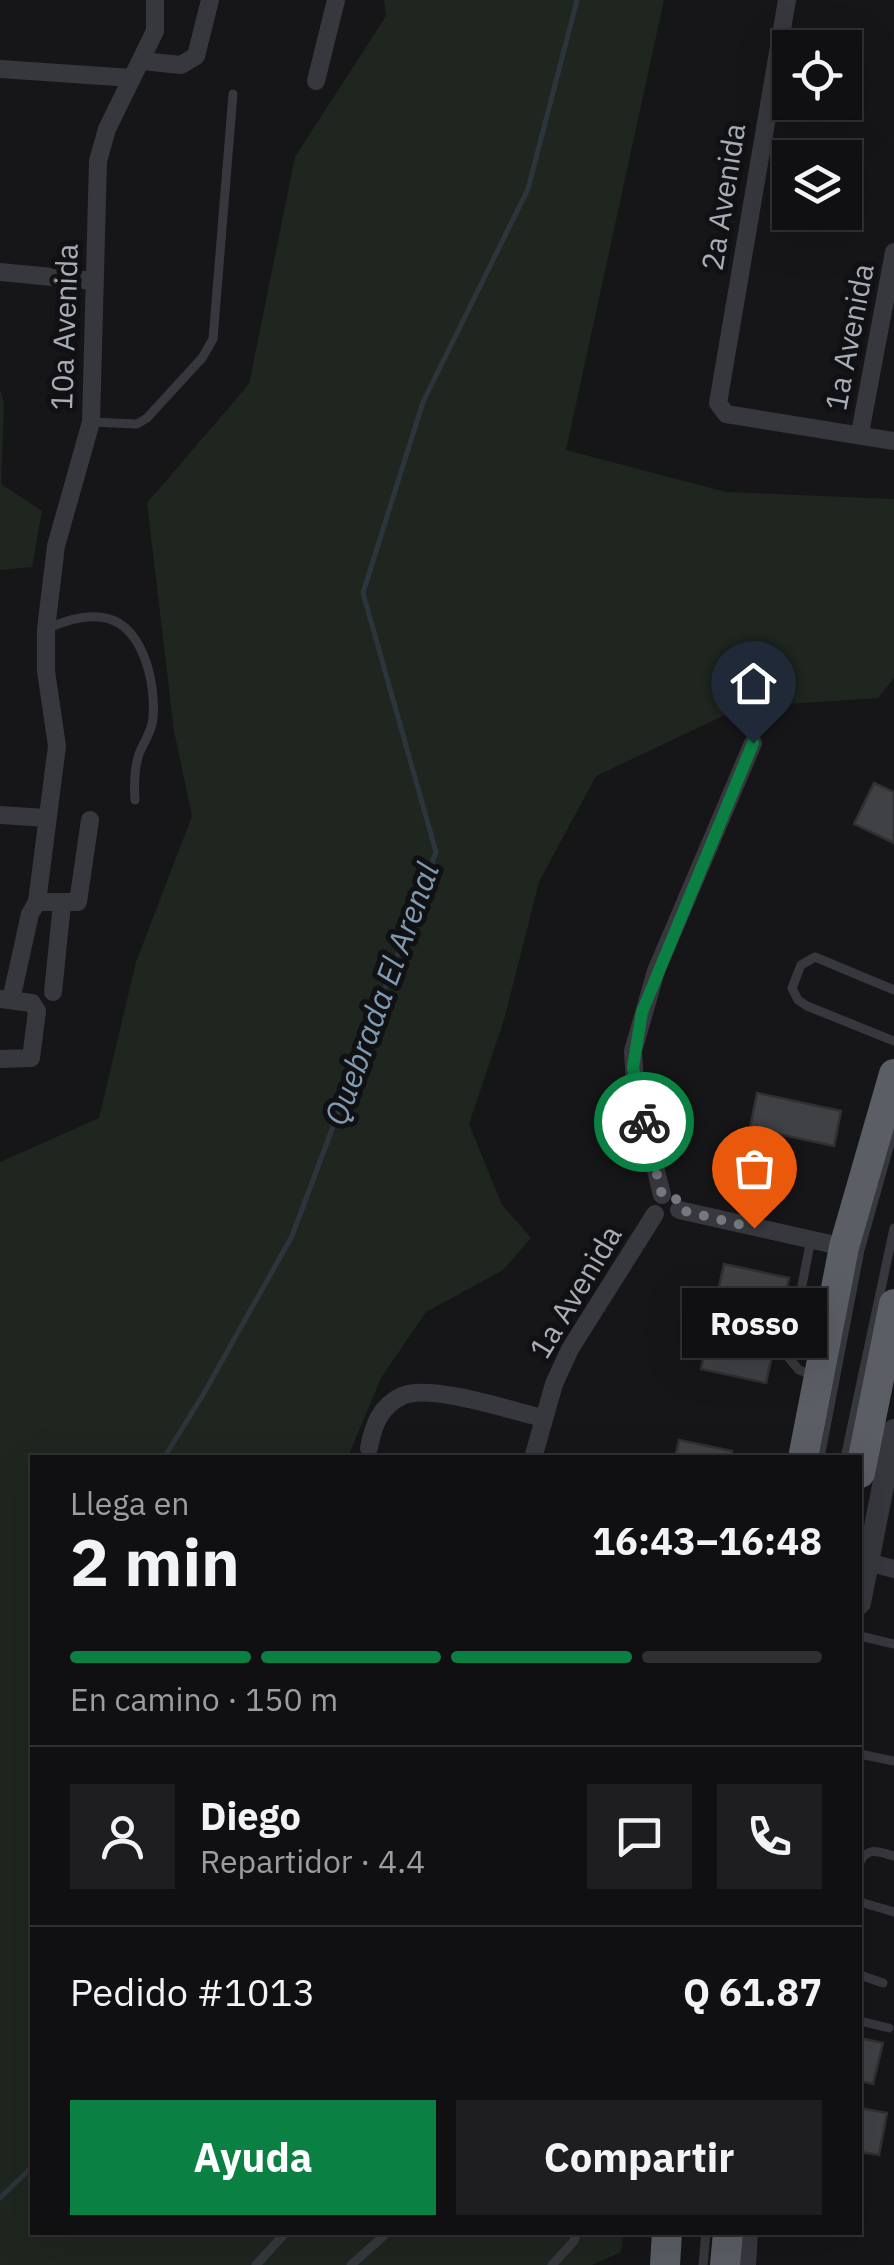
<!DOCTYPE html>
<html lang="es">
<head>
<meta charset="utf-8">
<style>
	:root { --surface:#101012; --page:#1e1e20; --text:#f1f3f6; --muted:#9c9d9f; --line:#303032; --accent:#0b8043 }
	body { margin:0; font-family:"IBM Plex Sans",sans-serif; background:var(--page); color:var(--text); height:100vh; display:flex; flex-direction:column; font-size:38px; white-space:nowrap }
	* { box-sizing:border-box; margin:0 }
	p { font-size:32px; color:var(--muted) }
	.icon { flex:none; width:55px; height:55px; fill:none; stroke:currentColor; stroke-width:2; stroke-linecap:round; stroke-linejoin:round }
	.map { position:relative; flex:1; overflow:hidden }
	.side { position:absolute; left:30px; top:1455px; width:832px; height:780px; display:flex; flex-direction:column; background:var(--surface); border-radius:0px; box-shadow:0 10px 40px #0002,0 0 0 2px var(--line) }
	.side>* { flex:none }
	.buttons { position:absolute; left:772px; top:30px; display:grid; gap:20px }
	.buttons a { display:grid; place-items:center; width:90px; height:90px; border-radius:0px; background:var(--surface); box-shadow:0 10px 40px #0002,0 0 0 2px var(--line); font-size:50px }
	.pin { position:absolute; display:grid; place-items:center; width:85px; height:85px; color:#fff; margin:-102px -42px; border-radius:50% 50% 50% 0; rotate:-45deg; box-shadow:0 0 10px #0007 }
	.pin .icon { rotate:45deg }
	.courier { position:absolute; display:grid; place-items:center; width:100px; height:100px; margin:-50px; border:8px solid #0b8043; border-radius:50%; background:#fff; color:#222; box-shadow:0 2px 12px #0007 }
	.bubble { position:absolute; height:70px; border-radius:0px; background:var(--surface); box-shadow:0 10px 40px #0002,0 0 0 2px var(--line); font-size:32px; font-weight:800; line-height:70px; text-align:center }
	.summary em { font-style:normal; font-weight:800 }
	.summary div { display:flex; flex-direction:column-reverse }
	.summary { display:flex; align-items:center; justify-content:space-between; height:170px; padding:0 40px }
	h1 { font-size:65px; font-weight:800; line-height:75px }
	.bar { display:grid; grid-template-columns:repeat(4,1fr); gap:15px 10px; align-content:center; height:120px; padding:0 40px }
	.bar i { height:12px; border-radius:8px; background:var(--line) }
	.bar .active { background:var(--accent) }
	.bar p { grid-column:span 4 }
	.line { display:flex; align-items:center; gap:25px; padding:0 40px; border-top:2px solid var(--line) }
	.line div { flex:1 }
	.round { display:grid; place-items:center; flex:none; width:105px; height:105px; border-radius:0px; background:var(--page) }
	.action { display:flex; gap:20px; margin-top:auto; padding:20px 40px }
	.action a { flex:1; height:115px; border-radius:0px; background:var(--accent); color:#fff; font-size:40px; font-weight:800; line-height:115px; text-align:center }
	.action a+a { background:var(--page); color:var(--text) }
	.map>svg:first-child { display:block }
	.green { fill:#1e261f }
	.lines { fill:none; stroke-linecap:round; stroke-linejoin:round }
	.stream { stroke:#2c353c; stroke-width:5 }
	.building { fill:#404145; stroke:#303034; stroke-width:2.5 }
	.service { stroke:#37383d; stroke-width:9 }
	.minor { stroke:#37383d; stroke-width:18 }
	.tertiary { stroke:#37383d; stroke-width:22 }
	.trunk { stroke:#5b5e65; stroke-width:30 }
	.done { stroke:#757880; stroke-width:10; stroke-dasharray:0 18 }
	.route { stroke:#0b8043; stroke-width:12 }
	.labels { text-anchor:middle; stroke-width:10; stroke-linejoin:round; paint-order:stroke }
	.street-label { font-size:30px; fill:#a8adb8; stroke:#111113 }
	.water-label { font-size:32px; font-style:italic; fill:#7f9bb3; stroke:#111113 }
</style>
</head>
<body>
<div class="map">
<svg width="894" height="2265" viewBox="0 0 894 2265">
	<rect width="100%" height="100%" fill="#161618"/>
	<!-- green -->
	<g class="green">
		<path d="M 384,0 L 664,0 L 566,450 L 726,492 L 894,499 L 894,678 L 878,698 L 742,707 L 596,776 L 539,882 L 504,1020 L 469,1124 L 502,1205 L 531,1238 L 503,1270 L 426,1312 L 381,1378 L 348,1457 L 32,1458 L 32,2232 L 623,2233 L 621,2252 L 592,2265 L 0,2265 L 0,1162 L 99,1118 L 136,962 L 192,816 L 174,731 L 147,503 L 249,384 L 295,157 L 386,16 Z"/>
		<path d="M 0,390 L 4,403 L 1,484 L 42,511 L 32,567 L 0,570 Z"/>
	</g>
	<g class="lines">
		<!-- stream -->
		<g class="stream">
			<path d="M 164,1458 L 204,1393 L 292,1236 L 436,852 L 363,593 L 423,402 L 528,189 L 577,0"/>
			<path d="M 0,2198 L 32,2167"/>
		</g>
	</g>
	<!-- building -->
	<g class="building">
		<path d="M 874,783 L 894,792 L 894,843 L 854,824 Z"/>
		<path d="M 757,1093 L 841,1111 L 834,1146 L 750,1128 Z"/>
		<path d="M 724,1264 L 789,1278 L 766,1383 L 701,1369 Z"/>
		<path d="M 679,1440 L 732,1451 L 731,1458 L 675,1458 Z"/>
		<path d="M 860,2038 L 883,2043 L 873,2084 L 860,2081 Z"/>
		<path d="M 860,2108 L 887,2113 L 879,2155 L 860,2152 Z"/>
	</g>
	<g class="lines">
		<!-- service -->
		<g class="service">
			<path d="M 91,422 L 137,424 L 147,418 L 202,358 L 213,339 L 233,94"/>
			<path d="M 46,629 C 63,622 81,615 99,617 C 143,620 156,683 153,718 C 152,732 144,741 139,754 C 134,769 134,784 135,800"/>
			<path d="M 894,990 L 815,957 L 801,965 L 792,988 L 798,1000 L 807,1006 L 894,1041"/>
			<path d="M 811,1239 L 788,1357 L 799,1370 L 813,1375"/>
			<path d="M 820,1458 L 860,1250 L 894,1129"/>
			<path d="M 845,1458 L 894,1228"/>
			<path d="M 860,1636 L 894,1644"/>
			<path d="M 860,1754 L 894,1761"/>
			<path d="M 860,1862 C 868,1846 879,1852 894,1856"/>
			<path d="M 860,1902 L 894,1912"/>
			<path d="M 860,1975 L 883,1983"/>
			<path d="M 860,2021 L 889,2028"/>
			<path d="M 256,2265 L 286,2232"/>
			<path d="M 351,2265 L 388,2232"/>
			<path d="M 552,2265 L 574,2241 L 577,2232"/>
			<path d="M 703,2265 L 706,2232"/>
		</g>
		<!-- minor -->
		<g class="minor">
			<path d="M 787,0 L 718,403 L 726,414 L 894,441"/>
			<path d="M 142,61 L 181,65 L 196,56 L 210,0"/>
			<path d="M 0,69 L 132,78"/>
			<path d="M 316,81 L 336,0"/>
			<path d="M 0,272 L 94,281"/>
			<path d="M 860,433 L 894,252"/>
			<path d="M 0,815 L 46,818"/>
			<path d="M 37,902 L 78,902 L 90,820"/>
			<path d="M 53,992 L 62,904"/>
			<path d="M 11,1000 L 30,914 L 37,902 L 57,746 L 46,671 L 46,629 L 56,546 L 91,422 L 98,161 L 107,129 L 155,31 L 155,0"/>
			<path d="M 0,1059 L 31,1058 L 37,1011 L 32,1003 L 0,999"/>
			<path d="M 662,1195 L 635,1085 L 633,1051 L 656,971 L 753,743"/>
			<path d="M 679,1210 L 844,1247"/>
			<path d="M 369,1448 C 373,1426 380,1406 402,1396 C 429,1383 512,1411 543,1418"/>
			<path d="M 533,1458 L 554,1384 L 570,1349 L 655,1214"/>
			<path d="M 860,1560 L 894,1569"/>
		</g>
		<!-- tertiary -->
		<g class="tertiary">
			<path d="M 860,1603 L 894,1430"/>
			<path d="M 745,2265 L 747,2232"/>
		</g>
		<!-- trunk -->
		<g class="trunk">
			<path d="M 803,1458 L 844,1247 L 894,1074"/>
			<path d="M 860,1473 L 894,1304"/>
			<path d="M 665,2265 L 667,2232"/>
			<path d="M 725,2265 L 728,2232"/>
		</g>
	</g>
	<g class="lines">
		<!-- done -->
		<path class="done" d="M 644,1122 L 662,1195 L 676,1199 L 680,1210 L 754,1228"/>
		<!-- route -->
		<path class="route" d="M 644,1122 L 633,1067 L 642,1012 L 753,743"/>
	</g>
	<g class="labels">
		<!-- street labels -->
		<g class="street-label">
			<text transform="translate(724 197) rotate(-81)" y="10">2a Avenida</text>
			<text transform="translate(65 327) rotate(-88)" y="10">10a Avenida</text>
			<text transform="translate(850 337) rotate(-79)" y="10">1a Avenida</text>
			<text transform="translate(576 1292) rotate(-59)" y="10">1a Avenida</text>
		</g>
		<!-- water labels -->
		<g class="water-label">
			<text transform="translate(382 994) rotate(-70)" y="11">Quebrada El Arenal</text>
		</g>
	</g>
</svg>
<div class="buttons">
<a><svg class="icon" aria-label="locate" viewBox="0 0 24 24"><circle cx="12" cy="12" r="6"/><path d="M12 2v4M12 18v4M2 12h4M18 12h4"/></svg></a>
<a><svg class="icon" aria-label="layers" viewBox="0 0 24 24"><path d="M12 4l9 5-9 5-9-5zM3 14l9 5 9-5"/></svg></a>
</div>
<div class="pin" style="left:754px;top:1228px;background:#ea580c"><svg class="icon" aria-label="bag" viewBox="0 0 24 24"><path d="M5 8h14l-1 12H6zM9 8a3 3 0 0 1 6 0"/></svg></div>
<div class="pin" style="left:753px;top:743px;background:#1f2937"><svg class="icon" aria-label="home" viewBox="0 0 24 24"><path d="M3 11l9-7 9 7M6 9v11h12V9"/></svg></div>
<div class="courier" style="left:644px;top:1122px"><svg class="icon" aria-label="bike" viewBox="0 0 24 24"><circle cx="6" cy="16" r="4"/><circle cx="18" cy="16" r="4"/><path d="M6 16l4-8h5l3 8M10 8l3 8H6M13 5h3"/></svg></div>
<div class="bubble" style="left:682px;top:1288px;width:145px">Rosso</div>
<section class="side">
<div class="summary"><div><h1>2 min</h1><p>Llega en</p></div><em>16:43–16:48</em></div>
<div class="bar"><i class="active"></i><i class="active"></i><i class="active"></i><i></i><p>En camino · 150 m</p></div>
<div class="line" style="height:180px"><a class="round"><svg class="icon" aria-label="person" viewBox="0 0 24 24"><circle cx="12" cy="8" r="4"/><path d="M4 21q1-7 8-7t8 7"/></svg></a><div><b>Diego</b><p>Repartidor · 4.4</p></div><a class="round"><svg class="icon" aria-label="chat" viewBox="0 0 24 24"><path d="M4 5h16v11H9l-5 4z"/></svg></a><a class="round"><svg class="icon" aria-label="phone" viewBox="0 0 24 24"><path d="M5 4h4l2 5-3 2q2 4 5 5l2-3 5 2v4C11 20 4 13 5 4z"/></svg></a></div>
<div class="line" style="height:130px"><div>Pedido #1013</div><b>Q 61.87</b></div>
<div class="action"><a>Ayuda</a><a>Compartir</a></div>
</section>
</div>
</body>
</html>
